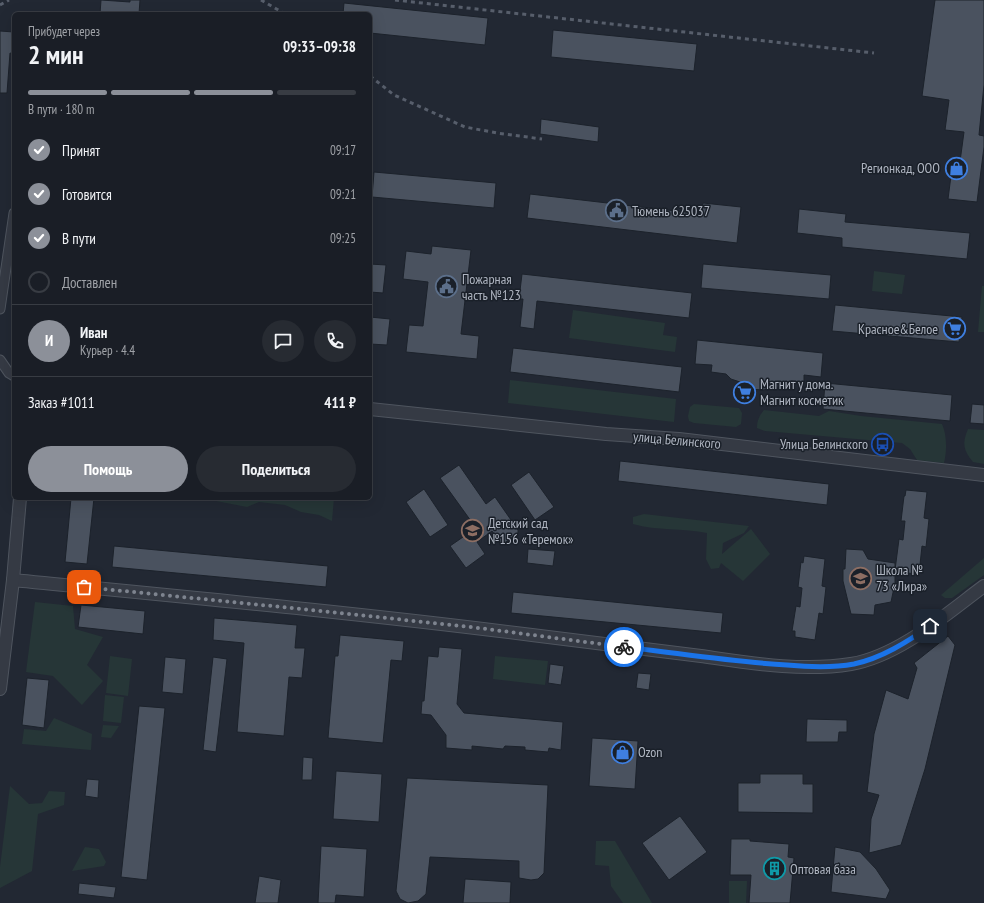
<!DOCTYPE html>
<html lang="ru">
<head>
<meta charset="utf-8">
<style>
	:root { --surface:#1a1e26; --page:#272b32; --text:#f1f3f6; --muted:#9fa2a7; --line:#383c43; --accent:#8c9099 }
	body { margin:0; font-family:"PT Sans Narrow",sans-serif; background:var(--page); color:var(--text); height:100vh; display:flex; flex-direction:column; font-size:15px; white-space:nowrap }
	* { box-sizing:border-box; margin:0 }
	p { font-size:13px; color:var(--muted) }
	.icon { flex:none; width:22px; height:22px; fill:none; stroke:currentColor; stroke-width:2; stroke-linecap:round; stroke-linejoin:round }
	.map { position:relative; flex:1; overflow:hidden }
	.side { position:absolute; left:12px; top:12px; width:360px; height:488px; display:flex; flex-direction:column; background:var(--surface); border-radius:6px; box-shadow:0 4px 16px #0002,0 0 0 1px var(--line) }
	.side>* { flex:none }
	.pin { position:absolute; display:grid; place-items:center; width:34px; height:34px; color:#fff; margin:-17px; border-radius:8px; box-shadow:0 2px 6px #0006 }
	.courier { position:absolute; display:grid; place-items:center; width:40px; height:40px; margin:-20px; border:3px solid #1a73e8; border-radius:50%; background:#fff; color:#222; box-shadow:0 1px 5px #0007 }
	.head em { font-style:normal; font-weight:600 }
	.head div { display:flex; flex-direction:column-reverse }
	.head { display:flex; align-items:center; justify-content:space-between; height:68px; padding:0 16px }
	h1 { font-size:26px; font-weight:600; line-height:30px }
	.bar { display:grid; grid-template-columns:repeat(4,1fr); gap:6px 4px; align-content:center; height:48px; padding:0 16px }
	.bar i { height:5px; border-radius:3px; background:var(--line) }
	.bar .selected { background:var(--accent) }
	.bar p { grid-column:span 4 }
	.line { display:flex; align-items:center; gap:10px; padding:0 16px; border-top:1px solid var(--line) }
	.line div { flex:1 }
	.round { display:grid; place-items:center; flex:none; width:42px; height:42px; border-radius:21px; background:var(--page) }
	ol { padding:0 16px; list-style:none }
	li { display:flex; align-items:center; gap:12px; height:44px }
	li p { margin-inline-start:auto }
	li .icon { padding:4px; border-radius:50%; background:var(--accent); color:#fff; stroke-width:4 }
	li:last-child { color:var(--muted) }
	li i { width:22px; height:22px; border:2px solid var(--line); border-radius:50% }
	.button { display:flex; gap:8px; margin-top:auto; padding:8px 16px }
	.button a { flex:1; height:46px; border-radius:24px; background:var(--accent); color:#fff; font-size:16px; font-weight:600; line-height:46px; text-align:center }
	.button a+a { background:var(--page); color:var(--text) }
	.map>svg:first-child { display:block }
	.green { fill:#263637 }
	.building { fill:#4a525f; stroke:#1c222b }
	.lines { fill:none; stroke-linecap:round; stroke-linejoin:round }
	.minor-casing { stroke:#4f555f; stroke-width:11 }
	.tertiary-casing { stroke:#4f555f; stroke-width:14 }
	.minor { stroke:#353a44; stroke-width:9 }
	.tertiary { stroke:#353a44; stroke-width:12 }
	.rail { stroke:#575e6b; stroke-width:3; stroke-dasharray:4 4; stroke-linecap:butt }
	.done { stroke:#7e848f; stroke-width:4; stroke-dasharray:0 7.2 }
	.route { stroke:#1a73e8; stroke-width:5 }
	.labels { text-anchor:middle; stroke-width:3; stroke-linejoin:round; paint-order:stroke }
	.poi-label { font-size:14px; fill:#afb5c1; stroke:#1a2029; text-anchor:start }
	.street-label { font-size:14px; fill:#afb5c1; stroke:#1a2029 }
</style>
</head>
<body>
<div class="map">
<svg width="984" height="903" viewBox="0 0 984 903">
	<rect width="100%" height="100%" fill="#222833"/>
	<!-- green -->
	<g class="green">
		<path d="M 874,271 L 905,275 L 902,294 L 872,291 Z"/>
		<path d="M 982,286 L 984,286 L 984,332 L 978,332 Z"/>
		<path d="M 573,310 L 665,323 L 663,335 L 677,337 L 675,352 L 569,338 Z"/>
		<path d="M 510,380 L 676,399 L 674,422 L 508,403 Z"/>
		<path d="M 694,404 L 739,408 L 742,413 L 741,424 L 736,427 L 694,423 L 689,421 L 688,416 L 690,407 Z"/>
		<path d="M 764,410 L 819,416 L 829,411 L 861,416 L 942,424 C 947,435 947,451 944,463 L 917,460 L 910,449 L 902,443 L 765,431 L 757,428 C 757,421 759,416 764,410 Z"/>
		<path d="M 968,429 L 984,430 L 984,464 L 973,462 C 963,450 962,443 968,429 Z"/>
		<path d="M 216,498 L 334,498 L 332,521 L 319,515 L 301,512 L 285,505 L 259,502 L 247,507 L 216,501 Z"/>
		<path d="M 644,514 L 749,526 L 744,533 L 723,543 L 722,554 L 751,529 L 770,554 L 743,581 L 721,563 L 719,568 L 711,569 L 706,559 L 707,533 C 683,528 657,531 633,524 L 633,517 Z"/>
		<path d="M 984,558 L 984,575 L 952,598 L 945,598 L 941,595 Z"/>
		<path d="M 35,602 L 73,606 L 75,629 L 103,637 L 87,665 L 103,681 L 82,705 L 53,676 L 26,672 Z"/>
		<path d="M 110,656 L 132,659 L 128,696 L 106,693 Z"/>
		<path d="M 495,656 L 548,661 L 545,685 L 493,679 Z"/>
		<path d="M 105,695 L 124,697 L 121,723 L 103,721 Z"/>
		<path d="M 54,718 L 92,734 L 91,750 L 22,744 L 24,729 L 46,731 Z"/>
		<path d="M 103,725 L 119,726 L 111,738 L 101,737 Z"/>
		<path d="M 10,786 L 29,804 L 42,803 L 49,791 L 65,792 L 64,805 L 38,814 L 32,871 L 0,888 L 0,867 Z"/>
		<path d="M 596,841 L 615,841 L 652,903 L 623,903 L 611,886 L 609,866 L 595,865 Z"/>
		<path d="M 85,847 L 99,849 L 106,862 L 104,866 L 72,871 Z"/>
		<path d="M 729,881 L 747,881 L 746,903 L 729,903 Z"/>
	</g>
	<!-- building -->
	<g class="building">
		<path d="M 101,0 L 130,2 L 130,0 L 140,0 L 139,14 L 100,14 Z"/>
		<path d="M 935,0 L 984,0 L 984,85 L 979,135 L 984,136 L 984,147 L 977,202 L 948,199 L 952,168 L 959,169 L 964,132 L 945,130 L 949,100 L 922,96 Z"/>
		<path d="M 344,3 L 488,18 L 485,45 L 370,33 L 370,14 L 343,14 Z"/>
		<path d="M 553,30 L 697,44 L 694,71 L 551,57 Z"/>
		<path d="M 0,31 L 14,32 L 14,54 L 10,53 L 7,93 L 0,93 Z"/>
		<path d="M 541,119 L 599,127 L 598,142 L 540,134 Z"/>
		<path d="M 374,172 L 496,183 L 494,208 L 372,197 Z"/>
		<path d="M 530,194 L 702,214 L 703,203 L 741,207 L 737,243 L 527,218 Z"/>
		<path d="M 799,209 L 846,214 L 845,222 L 970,233 L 967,259 L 842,247 L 842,238 L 797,233 Z"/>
		<path d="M 432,246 L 471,250 L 461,334 L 479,336 L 477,359 L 406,352 L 409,325 L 423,326 L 428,282 L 403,279 L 406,251 L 431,254 Z"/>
		<path d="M 370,264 L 386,265 L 383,293 L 370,292 Z"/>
		<path d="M 703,264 L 831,275 L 829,299 L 701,288 Z"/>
		<path d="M 522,274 L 692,293 L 689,318 L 537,301 L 534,329 L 520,327 L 523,299 L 519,299 Z"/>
		<path d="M 835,305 L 962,317 L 959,342 L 832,331 Z"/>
		<path d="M 370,317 L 390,319 L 387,345 L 370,344 Z"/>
		<path d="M 697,340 L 823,353 L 821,377 L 804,375 L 804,382 L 791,381 L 785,386 L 763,390 L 750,389 L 740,382 L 731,379 L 726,374 L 711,372 L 712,365 L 695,364 Z"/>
		<path d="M 513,348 L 682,367 L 679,392 L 510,372 Z"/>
		<path d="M 825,383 L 952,395 L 950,421 L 823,409 Z"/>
		<path d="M 972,404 L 984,405 L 984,424 L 970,423 Z"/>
		<path d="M 620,461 L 829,484 L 827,505 L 618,481 Z"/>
		<path d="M 459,465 L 486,504 L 495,497 L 518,530 L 518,533 L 502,545 L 492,531 L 477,542 L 485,554 L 466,568 L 450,546 L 476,528 L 440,478 Z"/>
		<path d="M 529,472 L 554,507 L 535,520 L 511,485 Z"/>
		<path d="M 424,489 L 448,525 L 430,537 L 406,502 Z"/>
		<path d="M 906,490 L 927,492 L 924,518 L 929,519 L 926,547 L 922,546 L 919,574 L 895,572 L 895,583 L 891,602 L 875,605 L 874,615 L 851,614 L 843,581 L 843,569 L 845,569 L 846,549 L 863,550 L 868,559 L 895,563 L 895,570 L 899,539 L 903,540 L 905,521 L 901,521 L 904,496 L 905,496 Z"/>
		<path d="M 71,498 L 94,498 L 87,564 L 65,562 Z"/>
		<path d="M 114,546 L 328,566 L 326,587 L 112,567 Z"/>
		<path d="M 528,549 L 555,551 L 553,566 L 527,563 Z"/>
		<path d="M 804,556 L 825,559 L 822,586 L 826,587 L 823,614 L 819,613 L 815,640 L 795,637 L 795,631 L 792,631 L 796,606 L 800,607 L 802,588 L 798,587 L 801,562 L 803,563 Z"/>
		<path d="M 513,592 L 723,613 L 721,633 L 511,613 Z"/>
		<path d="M 81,605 L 145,611 L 143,634 L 78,627 Z"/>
		<path d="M 214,618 L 297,625 L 295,648 L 305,648 L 302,678 L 289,677 L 284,736 L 237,732 L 244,643 L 213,640 Z"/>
		<path d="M 340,635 L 404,641 L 402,661 L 391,660 L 383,743 L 328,738 L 335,656 L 338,656 Z"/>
		<path d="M 948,636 L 955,645 L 925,769 L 901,845 L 869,853 L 871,819 L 879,795 L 867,792 L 874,734 L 886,690 L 908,699 L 917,668 L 914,663 Z"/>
		<path d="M 439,647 L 462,649 L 457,704 L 464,713 L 563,722 L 561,750 L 549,748 L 548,752 L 525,750 L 525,747 L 505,746 L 503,749 L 472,746 L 472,750 L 446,748 L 446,735 L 431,715 L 421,714 L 422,701 L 424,701 L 428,656 L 438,657 Z"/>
		<path d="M 165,657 L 186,659 L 183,694 L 162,692 Z"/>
		<path d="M 213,657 L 227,659 L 216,752 L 203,750 Z"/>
		<path d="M 550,664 L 564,666 L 561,685 L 548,683 Z"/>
		<path d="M 638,673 L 651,674 L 649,690 L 636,688 Z"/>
		<path d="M 27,678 L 49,680 L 44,728 L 22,725 Z"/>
		<path d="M 139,706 L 165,708 L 147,880 L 121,877 Z"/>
		<path d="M 807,719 L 847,720 L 847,732 L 839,732 L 838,742 L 806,742 Z"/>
		<path d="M 592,738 L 638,741 L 635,789 L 589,786 Z"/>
		<path d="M 303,757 L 313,758 L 312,780 L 302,780 Z"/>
		<path d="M 336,771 L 382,774 L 379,822 L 333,819 Z"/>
		<path d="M 760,774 L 803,774 L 803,784 L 813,784 L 813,813 L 738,812 L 738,783 L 760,783 Z"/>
		<path d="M 407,778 L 548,785 L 544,873 L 538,879 L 531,880 L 519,878 L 519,861 L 430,857 L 426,894 L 418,901 L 408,903 L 400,899 L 396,891 Z"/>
		<path d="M 87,779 L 99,780 L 98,798 L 85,796 Z"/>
		<path d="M 680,816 L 707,852 L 669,880 L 642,843 Z"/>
		<path d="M 731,839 L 750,839 L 750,841 L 789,844 L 788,857 L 794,858 L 790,903 L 749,903 L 751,875 L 730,875 Z"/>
		<path d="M 321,846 L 367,849 L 364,897 L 336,895 L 335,903 L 318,903 Z"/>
		<path d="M 835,847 L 860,852 L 876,869 L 890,890 L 886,899 L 831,892 Z"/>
		<path d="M 259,876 L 281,880 L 278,903 L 255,903 Z"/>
		<path d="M 465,879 L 511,882 L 510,903 L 463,903 Z"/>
		<path d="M 79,883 L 116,887 L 114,898 L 78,894 Z"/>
	</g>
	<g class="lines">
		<defs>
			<g id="minor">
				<path d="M 0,309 L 14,213"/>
				<path d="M 0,360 L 9,373 L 14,376"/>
			</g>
			<g id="tertiary">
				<path d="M 370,409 L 606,434 L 679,439 L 984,475"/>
				<path d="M 13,580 C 186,597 359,613 532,635 C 588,642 645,649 701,656 C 750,663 802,672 851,664 C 899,656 946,614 984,586"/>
				<path d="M 0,689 L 13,580 L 20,498"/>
			</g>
		</defs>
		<!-- minor casing -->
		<use href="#minor" class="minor-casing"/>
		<!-- tertiary casing -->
		<use href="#tertiary" class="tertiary-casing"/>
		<!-- minor -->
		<use href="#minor" class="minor"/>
		<!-- tertiary -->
		<use href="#tertiary" class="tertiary"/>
		<!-- rail -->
		<g class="rail">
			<path d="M 261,0 L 285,14"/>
			<path d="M 395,0 L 874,53"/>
			<path d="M 0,5 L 9,0"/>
			<path d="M 370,76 L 394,95 L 465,127 L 497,133 L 542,139"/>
		</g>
	</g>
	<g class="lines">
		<!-- done -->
		<path class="done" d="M 84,587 L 331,612 L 479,628 L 624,647"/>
		<!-- route -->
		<path class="route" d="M 624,647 C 678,653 732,662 787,665 C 809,667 832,668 854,664 C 882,658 907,642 930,626"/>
	</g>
	<!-- icons -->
	<defs>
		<symbol id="shop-ring" viewBox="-11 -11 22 22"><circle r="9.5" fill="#1a2029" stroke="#3f7fe0" stroke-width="1.5"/><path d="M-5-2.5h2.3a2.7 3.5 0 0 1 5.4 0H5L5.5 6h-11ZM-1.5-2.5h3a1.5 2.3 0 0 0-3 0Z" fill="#3f7fe0"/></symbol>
		<symbol id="civic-ring" viewBox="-11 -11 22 22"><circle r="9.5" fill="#1a2029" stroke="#5c6f8a" stroke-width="1.5"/><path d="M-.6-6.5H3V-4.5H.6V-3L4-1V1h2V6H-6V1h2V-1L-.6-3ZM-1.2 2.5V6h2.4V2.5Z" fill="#5c6f8a"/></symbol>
		<symbol id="supermarket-ring" viewBox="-11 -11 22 22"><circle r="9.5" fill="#1a2029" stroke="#3f7fe0" stroke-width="1.5"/><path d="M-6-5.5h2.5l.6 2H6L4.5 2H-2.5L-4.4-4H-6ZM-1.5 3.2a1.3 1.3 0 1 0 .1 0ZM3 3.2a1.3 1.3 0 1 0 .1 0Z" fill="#3f7fe0"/></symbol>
		<symbol id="bus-ring" viewBox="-11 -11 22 22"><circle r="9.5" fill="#1a2029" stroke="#1a4fb4" stroke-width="1.5"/><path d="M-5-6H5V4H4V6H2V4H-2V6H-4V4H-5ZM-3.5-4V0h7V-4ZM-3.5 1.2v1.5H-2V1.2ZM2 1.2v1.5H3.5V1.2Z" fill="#1a4fb4"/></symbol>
		<symbol id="school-ring" viewBox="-11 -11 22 22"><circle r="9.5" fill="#1a2029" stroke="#8d6e63" stroke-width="1.5"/><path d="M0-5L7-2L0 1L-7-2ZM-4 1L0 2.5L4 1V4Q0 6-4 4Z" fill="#8d6e63"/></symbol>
		<symbol id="building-ring" viewBox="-11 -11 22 22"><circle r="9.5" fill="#1a2029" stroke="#0f9aa8" stroke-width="1.5"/><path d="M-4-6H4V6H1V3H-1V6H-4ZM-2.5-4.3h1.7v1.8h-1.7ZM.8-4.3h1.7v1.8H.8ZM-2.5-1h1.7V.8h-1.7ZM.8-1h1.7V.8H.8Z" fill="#0f9aa8"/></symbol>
	</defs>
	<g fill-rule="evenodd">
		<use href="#shop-ring" x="944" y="156" width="25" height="25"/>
		<use href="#civic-ring" x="604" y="198" width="25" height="25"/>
		<use href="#civic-ring" x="434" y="274" width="25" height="25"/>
		<use href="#supermarket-ring" x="942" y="316" width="25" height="25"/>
		<use href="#supermarket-ring" x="732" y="380" width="25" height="25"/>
		<use href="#bus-ring" x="870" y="432" width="25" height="25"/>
		<use href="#school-ring" x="460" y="518" width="25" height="25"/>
		<use href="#school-ring" x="848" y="566" width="25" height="25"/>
		<use href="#shop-ring" x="610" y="740" width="25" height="25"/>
		<use href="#building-ring" x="762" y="856" width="25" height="25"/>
	</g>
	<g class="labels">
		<!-- poi labels -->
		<g class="poi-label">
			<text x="940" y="173" text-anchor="end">Регионкад, ООО</text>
			<text x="632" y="216">Тюмень 625037</text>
			<text x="462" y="284">Пожарная<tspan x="462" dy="16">часть №123</tspan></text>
			<text x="938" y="334" text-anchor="end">Красное&amp;Белое</text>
			<text x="760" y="389">Магнит у дома.<tspan x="760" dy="16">Магнит косметик</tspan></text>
			<text x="868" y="449" text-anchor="end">Улица Белинского</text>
			<text x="488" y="528">Детский сад<tspan x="488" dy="16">№156 «Теремок»</tspan></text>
			<text x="876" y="575">Школа №<tspan x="876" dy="16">73 «Лира»</tspan></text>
			<text x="638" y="757">Ozon</text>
			<text x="790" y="874">Оптовая база</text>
		</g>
		<!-- street labels -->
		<g class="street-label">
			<text transform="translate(677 440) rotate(5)" y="5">улица Белинского</text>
		</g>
	</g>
</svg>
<div class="pin" style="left:84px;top:587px;background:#ea580c"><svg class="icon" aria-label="bag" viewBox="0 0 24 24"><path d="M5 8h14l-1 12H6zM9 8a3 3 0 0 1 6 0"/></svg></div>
<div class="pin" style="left:930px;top:626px;background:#1f2937"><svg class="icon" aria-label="home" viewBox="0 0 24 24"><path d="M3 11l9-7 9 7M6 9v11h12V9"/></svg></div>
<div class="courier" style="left:624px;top:647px"><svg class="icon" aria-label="bike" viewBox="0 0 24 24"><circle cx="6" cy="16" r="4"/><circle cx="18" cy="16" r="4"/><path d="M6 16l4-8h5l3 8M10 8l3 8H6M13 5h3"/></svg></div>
<section class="side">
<div class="head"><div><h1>2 мин</h1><p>Прибудет через</p></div><em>09:33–09:38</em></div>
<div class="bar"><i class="selected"></i><i class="selected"></i><i class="selected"></i><i></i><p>В пути · 180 m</p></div>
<ol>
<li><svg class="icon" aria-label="check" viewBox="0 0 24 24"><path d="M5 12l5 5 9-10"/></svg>Принят<p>09:17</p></li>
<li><svg class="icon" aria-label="check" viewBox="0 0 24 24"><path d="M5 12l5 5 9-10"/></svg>Готовится<p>09:21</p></li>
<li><svg class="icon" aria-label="check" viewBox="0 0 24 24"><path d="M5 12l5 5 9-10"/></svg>В пути<p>09:25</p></li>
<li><i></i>Доставлен</li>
</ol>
<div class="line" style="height:72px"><b class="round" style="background:var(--accent);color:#fff">И</b><div><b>Иван</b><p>Курьер · 4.4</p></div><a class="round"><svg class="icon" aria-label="chat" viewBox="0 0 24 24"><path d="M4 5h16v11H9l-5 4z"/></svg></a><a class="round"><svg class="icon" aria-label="phone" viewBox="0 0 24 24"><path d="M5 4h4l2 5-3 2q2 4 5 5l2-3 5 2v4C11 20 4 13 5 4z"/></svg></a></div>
<div class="line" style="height:52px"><div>Заказ #1011</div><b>411 ₽</b></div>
<div class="button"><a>Помощь</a><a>Поделиться</a></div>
</section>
</div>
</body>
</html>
